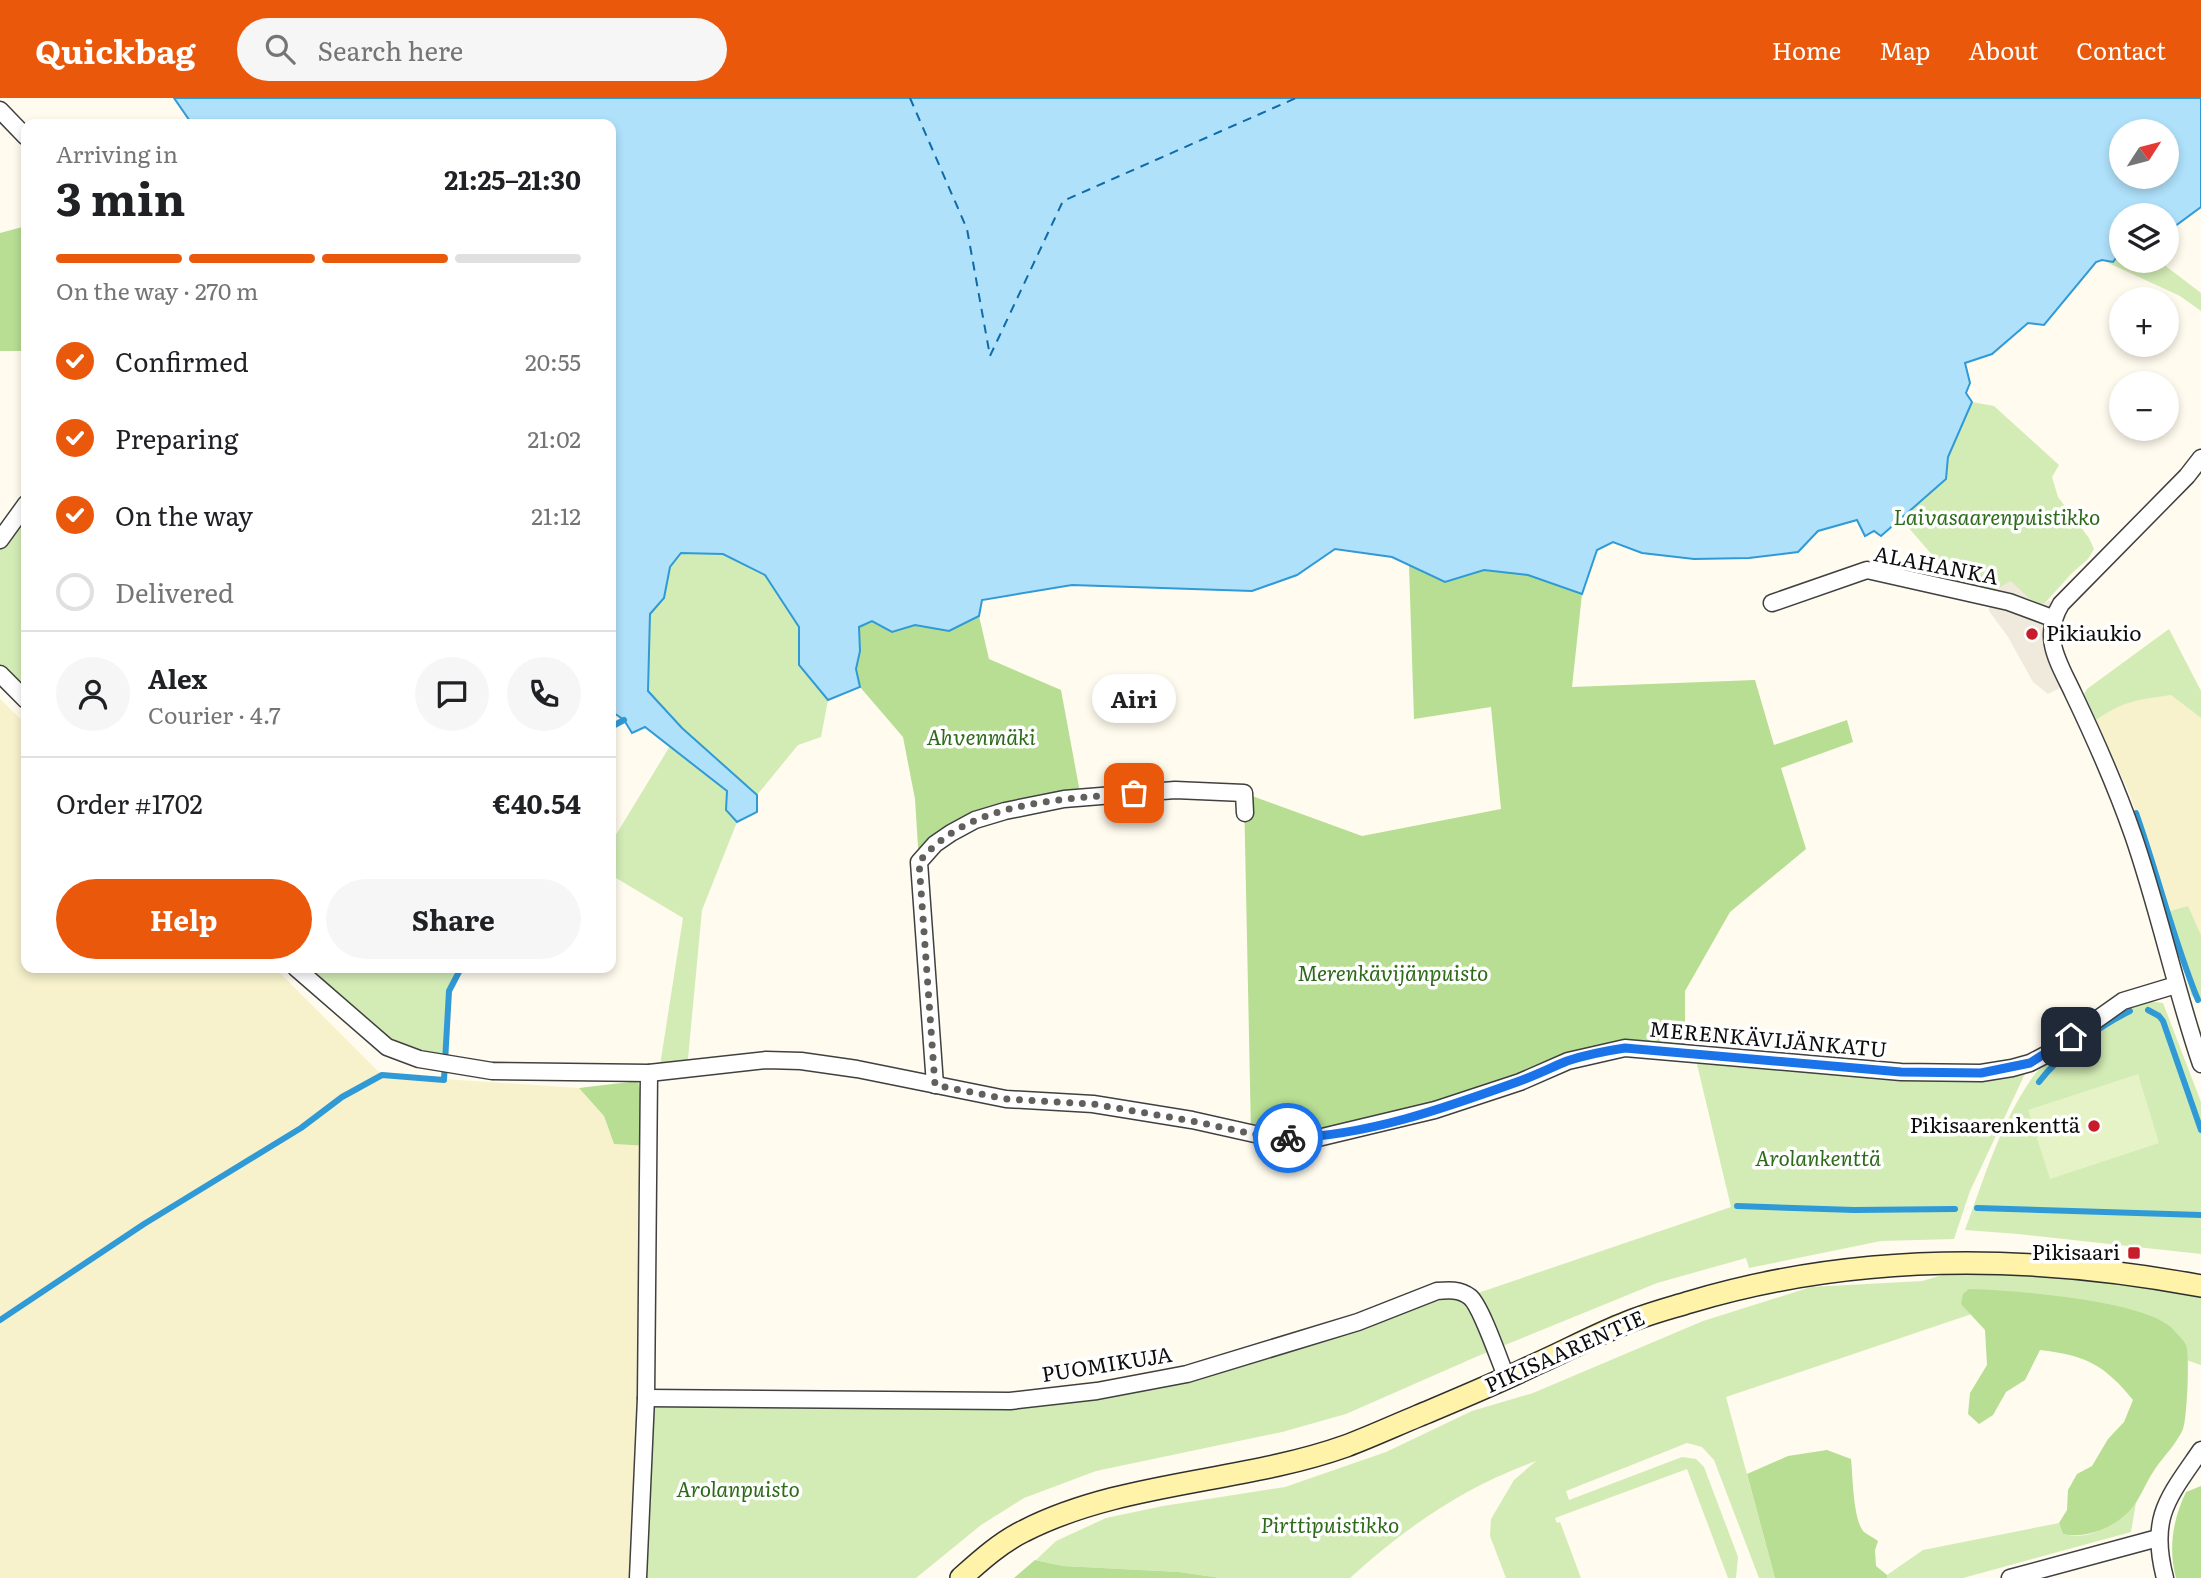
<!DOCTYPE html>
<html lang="en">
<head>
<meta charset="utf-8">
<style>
	:root { --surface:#fff; --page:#f6f6f6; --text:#202124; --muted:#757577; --line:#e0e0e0; --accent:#ea580c }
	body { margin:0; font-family:Literata,serif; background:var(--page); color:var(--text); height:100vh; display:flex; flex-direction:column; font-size:26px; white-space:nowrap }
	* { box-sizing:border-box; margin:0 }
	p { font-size:23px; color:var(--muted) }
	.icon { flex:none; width:38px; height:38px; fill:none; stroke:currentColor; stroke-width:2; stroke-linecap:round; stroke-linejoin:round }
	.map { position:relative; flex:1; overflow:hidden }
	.panel { position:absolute; left:21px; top:21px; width:595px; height:854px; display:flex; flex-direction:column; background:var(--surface); border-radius:14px; box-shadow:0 4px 10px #0003 }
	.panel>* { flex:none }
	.needle { width:46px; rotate:54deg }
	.fabs { position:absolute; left:2109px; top:21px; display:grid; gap:14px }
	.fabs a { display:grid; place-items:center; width:70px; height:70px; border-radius:50%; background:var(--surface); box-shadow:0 4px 10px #0003; font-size:35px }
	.pin { position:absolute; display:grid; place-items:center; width:60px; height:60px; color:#fff; margin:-30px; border-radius:14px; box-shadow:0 4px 10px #0006 }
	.courier { position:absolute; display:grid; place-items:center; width:70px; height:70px; margin:-35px; border:5px solid #1a73e8; border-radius:50%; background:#fff; color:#222; box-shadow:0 2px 9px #0007 }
	.bubble { position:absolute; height:49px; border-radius:24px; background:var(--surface); box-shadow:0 4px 10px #0003; font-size:23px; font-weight:700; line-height:49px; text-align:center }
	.overview em { font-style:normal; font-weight:700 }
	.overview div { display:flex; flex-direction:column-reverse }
	.overview { display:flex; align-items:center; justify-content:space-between; height:119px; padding:0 35px }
	h1 { font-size:46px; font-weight:700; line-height:52px }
	.bar { display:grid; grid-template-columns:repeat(4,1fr); gap:10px 7px; align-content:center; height:84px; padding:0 35px }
	.bar i { height:9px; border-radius:5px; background:var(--line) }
	.bar .active { background:var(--accent) }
	.bar p { grid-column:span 4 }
	.line { display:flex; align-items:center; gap:18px; padding:0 35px; border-top:2px solid var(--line) }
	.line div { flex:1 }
	.round { display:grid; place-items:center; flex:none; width:74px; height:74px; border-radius:37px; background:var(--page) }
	ol { padding:0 35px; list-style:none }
	li { display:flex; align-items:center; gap:21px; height:77px }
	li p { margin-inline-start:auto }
	li .icon { padding:7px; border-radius:50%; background:var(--accent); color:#fff; stroke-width:4 }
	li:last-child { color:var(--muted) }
	li i { width:38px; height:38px; border:4px solid var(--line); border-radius:50% }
	.primary-button { display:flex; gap:14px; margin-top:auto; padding:14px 35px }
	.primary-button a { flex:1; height:80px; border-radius:42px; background:var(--accent); color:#fff; font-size:28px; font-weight:700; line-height:80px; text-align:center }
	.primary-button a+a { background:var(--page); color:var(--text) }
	header { display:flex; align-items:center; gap:42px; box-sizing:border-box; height:98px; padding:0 35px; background:var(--accent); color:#fff }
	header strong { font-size:33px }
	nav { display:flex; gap:38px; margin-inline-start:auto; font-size:24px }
	.search { width:490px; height:63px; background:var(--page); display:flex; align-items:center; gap:18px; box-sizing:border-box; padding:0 24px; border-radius:38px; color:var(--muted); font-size:26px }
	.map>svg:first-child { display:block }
	.farmland { fill:#f7f2cc }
	.green { fill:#d3ecb5 }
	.forest { fill:#b7de93 }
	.pitch { fill:#e5f3c7 }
	.plaza { fill:#f0eadc }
	.water { fill:#afe1fa; stroke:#309ad6; stroke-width:2; fill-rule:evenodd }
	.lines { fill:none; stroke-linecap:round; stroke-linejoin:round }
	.stream { stroke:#309ad6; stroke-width:6 }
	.ferry { stroke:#0e6aa8; stroke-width:2; stroke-dasharray:9 7; stroke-linecap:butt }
	.street-casing { stroke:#404040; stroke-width:19 }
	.secondary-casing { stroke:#2f2f2f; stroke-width:24 }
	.street { stroke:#fff; stroke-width:16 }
	.secondary { stroke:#fff2a9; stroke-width:21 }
	.done { stroke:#62605c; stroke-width:7; stroke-dasharray:0 12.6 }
	.route { stroke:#1a73e8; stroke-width:9 }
	.poi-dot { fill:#c71c2a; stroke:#fff; stroke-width:2.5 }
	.labels { text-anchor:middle; stroke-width:7; stroke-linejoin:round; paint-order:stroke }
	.park-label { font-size:21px; font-style:italic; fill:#2d6a19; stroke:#fff }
	.street-label { font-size:21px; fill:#0d0d0d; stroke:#fff }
	.poi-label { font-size:21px; fill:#0d0d0d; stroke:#fff; text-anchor:end }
</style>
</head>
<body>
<header>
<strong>Quickbag</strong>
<div class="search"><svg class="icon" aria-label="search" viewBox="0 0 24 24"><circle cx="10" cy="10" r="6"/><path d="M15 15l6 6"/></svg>Search here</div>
<nav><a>Home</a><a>Map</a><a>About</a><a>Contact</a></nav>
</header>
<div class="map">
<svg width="2201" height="1480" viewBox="0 0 2201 1480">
	<rect width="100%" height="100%" fill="#fffbee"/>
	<!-- farmland -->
	<g class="farmland">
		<path d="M 2171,597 L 2201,620 L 2201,837 L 2188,809 L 2170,813 L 2128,692 L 2096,622 L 2118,607 L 2134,602 Z"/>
		<path d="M 0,601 L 26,626 L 26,870 L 275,870 L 382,977 L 579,990 L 604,1018 L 614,1046 L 649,1048 L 646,1300 L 629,1480 L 0,1480 Z"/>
	</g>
	<!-- green -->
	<g class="green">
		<path d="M 2121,153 L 2121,163 L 2159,163 L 2201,195 L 2201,213 L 2180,198 L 2102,162 L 2113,164 Z"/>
		<path d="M 1972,304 L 1994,308 L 2059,367 L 2052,379 L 2058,399 L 2089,440 L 2094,451 L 2088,461 L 2072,475 L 2044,506 L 2038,506 L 1941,482 L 1940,466 L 1901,421 L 1946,381 L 1948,359 Z"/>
		<path d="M 26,406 L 26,602 L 0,576 L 0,442 Z"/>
		<path d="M 681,455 L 723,456 L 765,477 L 799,529 L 799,567 L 828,602 L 821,639 L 798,647 L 757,697 L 682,630 L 648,593 L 650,516 L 664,500 L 670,469 Z"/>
		<path d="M 2169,531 L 2201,593 L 2201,620 L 2171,597 C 2138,602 2125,602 2096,622 L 2084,596 L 2087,591 Z"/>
		<path d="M 670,648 L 727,693 L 726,712 L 737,724 L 702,812 L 687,971 L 659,974 L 683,820 L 611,777 L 611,745 Z"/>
		<path d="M 2188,808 L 2201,837 L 2201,902 L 2197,903 L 2191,897 L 2170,813 Z"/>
		<path d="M 301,870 L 461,870 L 449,894 L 445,966 L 400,956 Z"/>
		<path d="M 2139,902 L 2163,905 L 2201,1004 L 2201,1156 L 2018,1136 L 1965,1132 C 1984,1081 2000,1026 2032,980 C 2050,954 2110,916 2139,902 Z"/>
		<path d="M 1695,958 L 1901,974 L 2030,965 L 1970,1093 L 1954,1141 L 1881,1143 L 1749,1170 L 1746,1160 L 1657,1185 L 1478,1258 L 1346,1316 L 1282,1334 L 1096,1373 L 1024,1400 L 981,1427 L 916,1480 L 645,1480 L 652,1314 L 657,1307 L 1105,1296 L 1419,1206 L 1469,1198 L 1731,1109 Z"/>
		<path d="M 1953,1174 C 2036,1174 2119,1183 2201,1199 L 2201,1267 L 2010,1203 L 1726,1299 L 1775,1480 L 1759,1480 L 1714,1362 L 1702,1349 L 1687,1345 L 1566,1393 L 1569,1402 L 1682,1359 L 1696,1361 L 1704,1369 L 1738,1459 L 1736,1480 L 1728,1480 L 1687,1371 L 1555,1420 L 1557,1425 L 1560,1424 L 1581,1480 L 1506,1480 L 1490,1438 L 1491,1421 L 1514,1382 L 1536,1363 C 1464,1389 1406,1429 1350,1480 L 1221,1480 L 1179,1474 L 1063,1468 L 1036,1462 L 1056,1443 L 1106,1420 L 1163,1408 L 1285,1389 L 1386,1354 L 1472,1313 L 1533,1295 L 1703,1223 L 1811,1189 L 1922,1183 Z"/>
		<path d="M 2136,1405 L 2131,1434 L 1963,1480 L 1887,1480 L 1887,1477 L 1923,1452 L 2059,1425 L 2063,1436 C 2093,1444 2116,1424 2136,1405 Z"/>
	</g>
	<!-- forest -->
	<g class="forest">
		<path d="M 26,128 L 26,253 L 0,253 L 0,135 Z"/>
		<path d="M 1409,467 L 1445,484 L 1484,472 L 1528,477 L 1582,496 L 1572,589 L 1755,582 L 1774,647 L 1847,622 L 1853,644 L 1781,670 L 1806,751 L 1730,814 L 1685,893 L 1685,957 L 1625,950 L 1318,1040 L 1251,1035 L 1244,695 L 1362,738 L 1501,711 L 1491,609 L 1414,621 Z"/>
		<path d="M 979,518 L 989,561 L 1061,592 L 1081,700 L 975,722 L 919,764 L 915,701 L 903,639 L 860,589 L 856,571 L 860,553 L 859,529 L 873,522 L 892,534 L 915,527 L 949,533 Z"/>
		<path d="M 638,983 L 648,1030 L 649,1048 L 614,1046 L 604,1018 L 579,990 Z"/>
		<path d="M 1969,1191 C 2011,1192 2143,1202 2172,1230 C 2176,1235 2183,1241 2186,1247 C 2190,1255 2187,1321 2183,1331 C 2177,1345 2164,1358 2155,1371 C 2148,1381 2143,1393 2137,1403 C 2123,1426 2089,1442 2063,1436 L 2059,1425 L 2067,1412 L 2068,1392 L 2077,1376 L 2092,1368 L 2108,1341 L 2124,1324 L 2133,1302 C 2105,1267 2085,1257 2040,1252 L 2025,1282 L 2006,1294 L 1993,1317 L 1979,1326 L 1968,1316 L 1970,1295 L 1987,1267 L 1985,1232 L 1961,1206 L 1963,1196 Z"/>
		<path d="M 1827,1352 L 1851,1361 C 1853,1379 1853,1422 1864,1434 C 1868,1437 1874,1440 1878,1443 L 1875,1452 L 1876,1468 L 1887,1477 L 1887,1480 L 1775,1480 L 1747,1376 L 1788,1358 Z"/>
		<path d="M 2201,1388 L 2201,1480 L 2176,1480 C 2168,1450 2173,1421 2186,1394 Z"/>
		<path d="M 1035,1462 L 1063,1468 L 1179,1474 L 1221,1480 L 1014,1480 Z"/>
	</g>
	<!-- pitch -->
	<path class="pitch" d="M 2138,976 L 2159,1045 L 2050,1081 L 2028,1012 Z"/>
	<!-- plaza -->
	<path class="plaza" d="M 2011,483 L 2033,504 L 2044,506 L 2049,502 L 2064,512 L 2059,522 L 2060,544 L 2076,582 L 2048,596 L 2033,584 L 2008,539 L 1989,513 L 1988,496 Z"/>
	<!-- water -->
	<path class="water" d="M 174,0 L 2201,0 L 2201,109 L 2167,134 L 2166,117 L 2121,117 L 2121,153 L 2113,164 L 2102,162 L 2096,164 L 2044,227 L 2028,225 L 1992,256 L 1965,265 L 1970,285 L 1966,295 L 1972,304 L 1948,359 L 1946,381 L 1881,438 L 1874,433 L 1865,438 L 1857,422 L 1818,433 L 1798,454 L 1749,460 L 1694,461 L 1642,455 L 1613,444 L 1597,452 L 1582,496 L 1528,477 L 1484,472 L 1445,484 L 1392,459 L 1335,451 L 1297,477 L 1252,493 L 1072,487 L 982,502 L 979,518 L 949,533 L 915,527 L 892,534 L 872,523 L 859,529 L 860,553 L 856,571 L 860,589 L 828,602 L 799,567 L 799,529 L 765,477 L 723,456 L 681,455 L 670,469 L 664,500 L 650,516 L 648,593 L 682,630 L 757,697 L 757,714 L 737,724 L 726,712 L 727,693 L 645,629 L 632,635 L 624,622 L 611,613 L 611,26 L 192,26 ZM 2121,33 L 2166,33 L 2166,79 L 2121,79 Z"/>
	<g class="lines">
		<!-- stream -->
		<g class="stream">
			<path d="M 611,629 L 624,622"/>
			<path d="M 2136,715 C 2158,777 2173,841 2198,902"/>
			<path d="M 2148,912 L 2159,918 L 2163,923 L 2201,1032"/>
			<path d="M 2039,984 C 2059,957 2100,928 2130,913"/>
			<path d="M 1737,1108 L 1854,1112 L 1955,1111"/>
			<path d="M 1977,1110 L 2201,1117"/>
			<path d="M 0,1222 L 144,1126 L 301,1030 L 342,999 L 382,977 L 444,982 L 449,893 L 461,870"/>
		</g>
		<!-- ferry -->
		<path class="ferry" d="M 910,0 L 967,131 L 990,258 L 1063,103 L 1296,0"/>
		<defs>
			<g id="street">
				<path d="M 0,12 L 26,39"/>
				<path d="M 2201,360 L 2187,378 L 2061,506 C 2041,539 2058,563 2073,595 C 2095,641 2116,688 2133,737 C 2159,812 2175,890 2201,966"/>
				<path d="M 0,442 L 26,406"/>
				<path d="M 1772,505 L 1867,472 L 2009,504 L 2052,520"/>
				<path d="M 0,576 L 26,602"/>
				<path d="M 296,870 L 387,949 L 419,961 L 492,973 L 649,975 L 766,962 L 801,963 L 857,971 L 1006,1001 L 1093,1006 L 1192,1022 L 1277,1041 L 1318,1040 L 1435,1012 L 1520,984 L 1568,963 L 1625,950 L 1901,974 L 1981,975 L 2012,970 L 2030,965 L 2051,954 L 2123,903 L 2176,887"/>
				<path d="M 935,987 L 919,764 L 935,746 L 951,735 L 975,722 L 1005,713 L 1064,701 L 1175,692 L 1244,695 L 1245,715"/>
				<path d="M 646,1300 L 1010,1303 L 1097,1293 L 1187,1276 L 1358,1224 L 1437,1193 C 1448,1192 1460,1191 1470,1199 C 1481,1208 1500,1264 1507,1281"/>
				<path d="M 638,1480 L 646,1300 L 649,975"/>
				<path d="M 2010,1480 L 2158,1440"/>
				<path d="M 2165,1480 C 2149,1419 2168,1400 2201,1352"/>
			</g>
			<path id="secondary" d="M 961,1480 C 980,1463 1001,1444 1024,1433 C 1122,1383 1242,1385 1346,1348 C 1370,1339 1394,1328 1418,1318 C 1456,1302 1495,1286 1532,1268 C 1562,1255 1591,1239 1621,1227 C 1643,1217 1667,1211 1690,1204 C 1857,1154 2031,1156 2201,1188"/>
		</defs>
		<!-- street casing -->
		<use href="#street" class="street-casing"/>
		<!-- secondary casing -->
		<use href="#secondary" class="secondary-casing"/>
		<!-- street -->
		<use href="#street" class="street"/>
		<!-- secondary -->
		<use href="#secondary" class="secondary"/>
	</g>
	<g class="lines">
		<!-- done -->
		<path class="done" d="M 1134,695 C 1062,702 969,702 919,764 L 935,987 L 1006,1001 L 1093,1006 L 1192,1023 L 1277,1041 L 1288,1040"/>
		<!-- route -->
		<path class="route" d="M 1288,1040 C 1366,1038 1445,1010 1517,984 C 1534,978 1550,970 1567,963 C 1585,957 1605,953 1625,950 L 1901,974 L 1981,975 L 2030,965 L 2071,939"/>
	</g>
	<!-- markers -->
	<g class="poi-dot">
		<circle cx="2032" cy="536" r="7"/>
		<circle cx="2094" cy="1028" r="7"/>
		<rect x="2127" y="1148" width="14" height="14" rx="3.5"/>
	</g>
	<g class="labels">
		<!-- park labels -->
		<g class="park-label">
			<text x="1997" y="427">Laivasaarenpuistikko</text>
			<text x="981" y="647">Ahvenmäki</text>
			<text x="1393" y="883">Merenkävijänpuisto</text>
			<text x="1818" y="1068">Arolankenttä</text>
			<text x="738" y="1399">Arolanpuisto</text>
			<text x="1330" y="1435">Pirttipuistikko</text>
		</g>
		<!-- street labels -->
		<g class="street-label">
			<text transform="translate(1936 468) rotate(11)" y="7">ALAHANKA</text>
			<text transform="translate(1768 942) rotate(5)" y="7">MERENKÄVIJÄNKATU</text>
			<text transform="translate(1565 1254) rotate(-24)" y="7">PIKISAARENTIE</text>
			<text transform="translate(1107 1267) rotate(-9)" y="7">PUOMIKUJA</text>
		</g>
		<!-- poi labels -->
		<g class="poi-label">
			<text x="2046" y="543" text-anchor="start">Pikiaukio</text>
			<text x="2080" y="1035">Pikisaarenkenttä</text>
			<text x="2120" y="1162">Pikisaari</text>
		</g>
	</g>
</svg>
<div class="fabs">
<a><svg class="needle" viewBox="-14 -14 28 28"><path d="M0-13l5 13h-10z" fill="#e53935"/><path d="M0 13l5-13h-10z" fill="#757577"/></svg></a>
<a><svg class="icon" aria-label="layers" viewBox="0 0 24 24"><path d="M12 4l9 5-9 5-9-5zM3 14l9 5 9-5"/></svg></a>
<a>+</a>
<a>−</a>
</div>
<div class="pin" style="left:1134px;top:695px;background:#ea580c"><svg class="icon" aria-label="bag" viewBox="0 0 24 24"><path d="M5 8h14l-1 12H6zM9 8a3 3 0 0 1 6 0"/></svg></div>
<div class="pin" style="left:2071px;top:939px;background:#1f2937"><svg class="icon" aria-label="home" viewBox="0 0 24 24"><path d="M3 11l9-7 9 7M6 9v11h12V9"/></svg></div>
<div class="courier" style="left:1288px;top:1040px"><svg class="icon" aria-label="bike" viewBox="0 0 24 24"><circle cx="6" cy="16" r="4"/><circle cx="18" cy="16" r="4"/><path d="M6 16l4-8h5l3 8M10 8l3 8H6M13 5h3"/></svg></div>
<div class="bubble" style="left:1092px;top:576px;width:84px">Airi</div>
<section class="panel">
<div class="overview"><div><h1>3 min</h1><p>Arriving in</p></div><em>21:25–21:30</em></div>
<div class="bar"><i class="active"></i><i class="active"></i><i class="active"></i><i></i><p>On the way · 270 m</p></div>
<ol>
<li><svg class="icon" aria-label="check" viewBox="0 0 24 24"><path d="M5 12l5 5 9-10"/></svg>Confirmed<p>20:55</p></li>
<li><svg class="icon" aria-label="check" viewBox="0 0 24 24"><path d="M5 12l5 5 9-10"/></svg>Preparing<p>21:02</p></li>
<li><svg class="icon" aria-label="check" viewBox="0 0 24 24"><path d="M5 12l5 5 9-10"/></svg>On the way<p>21:12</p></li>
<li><i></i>Delivered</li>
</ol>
<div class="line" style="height:126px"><a class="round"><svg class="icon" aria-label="person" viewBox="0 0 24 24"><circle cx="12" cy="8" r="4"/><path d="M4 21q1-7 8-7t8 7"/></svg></a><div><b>Alex</b><p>Courier · 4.7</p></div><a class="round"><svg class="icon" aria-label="chat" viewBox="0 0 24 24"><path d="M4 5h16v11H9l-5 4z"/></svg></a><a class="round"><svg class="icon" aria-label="phone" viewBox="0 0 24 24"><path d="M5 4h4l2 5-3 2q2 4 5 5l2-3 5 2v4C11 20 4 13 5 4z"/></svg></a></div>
<div class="line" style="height:91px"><div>Order #1702</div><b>€40.54</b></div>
<div class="primary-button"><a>Help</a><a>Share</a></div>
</section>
</div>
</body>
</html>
